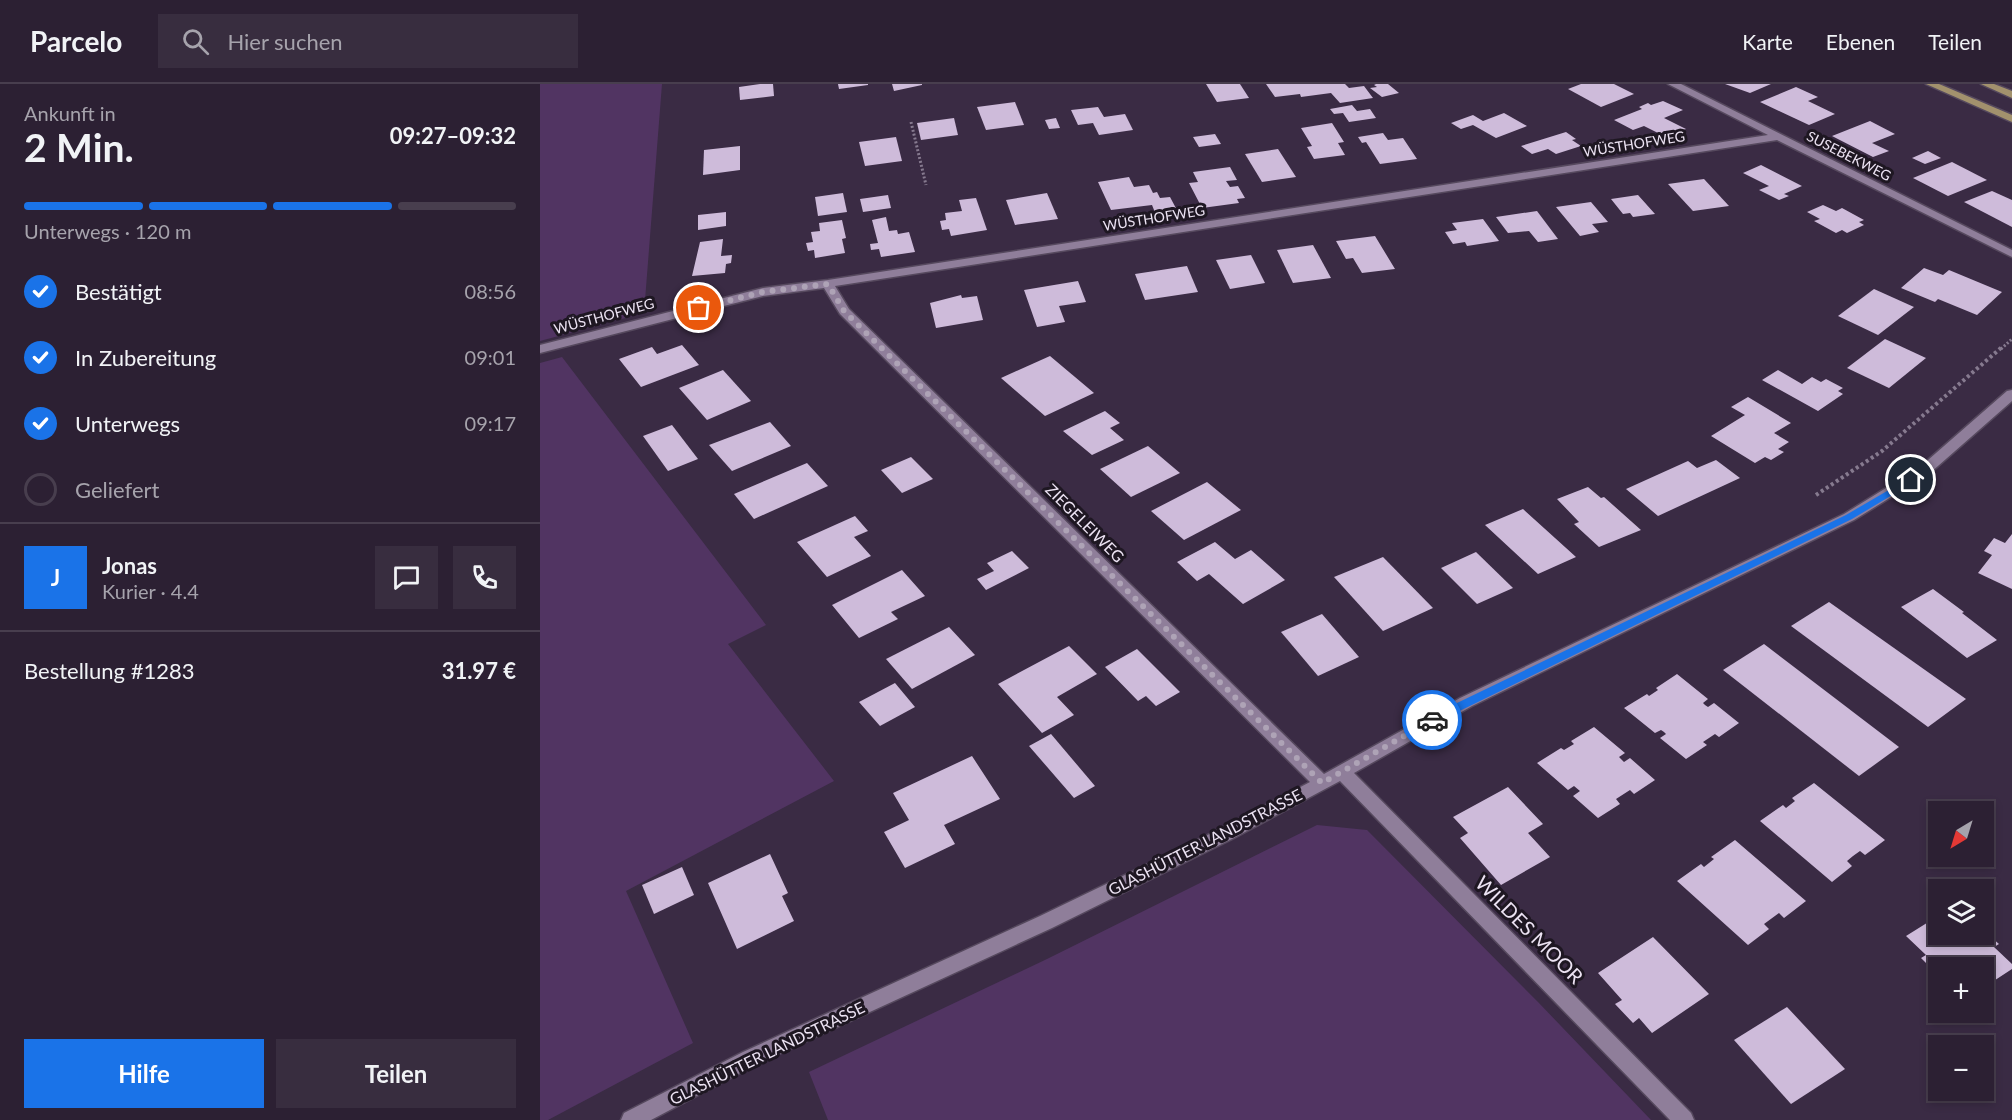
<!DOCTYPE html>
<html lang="de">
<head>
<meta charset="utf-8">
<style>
	:root { --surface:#2c2033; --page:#382d3f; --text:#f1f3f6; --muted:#a6a3ac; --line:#483e4e; --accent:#1a73e8 }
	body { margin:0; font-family:Lato,sans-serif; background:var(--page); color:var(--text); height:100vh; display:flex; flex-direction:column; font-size:22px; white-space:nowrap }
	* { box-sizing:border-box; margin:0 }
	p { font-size:20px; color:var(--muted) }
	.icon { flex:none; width:33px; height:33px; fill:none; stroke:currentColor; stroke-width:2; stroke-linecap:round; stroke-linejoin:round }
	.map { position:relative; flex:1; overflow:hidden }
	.drawer { display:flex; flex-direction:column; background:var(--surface); width:540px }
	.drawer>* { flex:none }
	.needle { width:39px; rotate:218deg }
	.tools { position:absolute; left:1388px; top:717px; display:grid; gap:12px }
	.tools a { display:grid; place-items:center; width:66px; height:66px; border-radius:0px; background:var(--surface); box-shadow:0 3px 9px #0003,0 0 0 2px var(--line); font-size:30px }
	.pin { position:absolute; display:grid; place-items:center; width:51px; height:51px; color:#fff; margin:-26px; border:3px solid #fff; border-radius:50%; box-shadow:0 2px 6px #0007 }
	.courier { position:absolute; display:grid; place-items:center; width:60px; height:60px; margin:-30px; border:4px solid #1a73e8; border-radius:50%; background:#fff; color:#222; box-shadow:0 2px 8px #0007 }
	.head em { font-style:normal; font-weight:700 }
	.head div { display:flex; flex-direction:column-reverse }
	.head { display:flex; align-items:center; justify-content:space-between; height:102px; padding:0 24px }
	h1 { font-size:39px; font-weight:700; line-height:45px }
	.bar { display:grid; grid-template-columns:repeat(4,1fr); gap:9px 6px; align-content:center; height:72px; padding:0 24px }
	.bar i { height:8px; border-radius:4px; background:var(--line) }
	.bar .on { background:var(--accent) }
	.bar p { grid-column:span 4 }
	.line { display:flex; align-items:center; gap:15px; padding:0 24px; border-top:2px solid var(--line) }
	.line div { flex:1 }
	.round { display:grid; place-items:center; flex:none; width:63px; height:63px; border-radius:0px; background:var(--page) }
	ol { padding:0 24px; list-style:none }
	li { display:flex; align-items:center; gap:18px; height:66px }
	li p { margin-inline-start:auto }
	li .icon { padding:6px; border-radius:50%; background:var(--accent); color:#fff; stroke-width:4 }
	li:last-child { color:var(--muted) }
	li i { width:33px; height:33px; border:3px solid var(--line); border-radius:50% }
	.button { display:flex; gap:12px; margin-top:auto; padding:12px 24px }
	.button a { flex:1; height:69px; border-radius:0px; background:var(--accent); color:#fff; font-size:24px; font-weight:700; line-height:69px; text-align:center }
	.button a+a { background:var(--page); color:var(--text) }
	header { display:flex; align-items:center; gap:36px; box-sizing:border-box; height:84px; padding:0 30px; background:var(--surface); border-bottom:2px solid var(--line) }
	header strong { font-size:28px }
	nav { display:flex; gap:33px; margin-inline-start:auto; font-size:21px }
	.search { width:420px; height:54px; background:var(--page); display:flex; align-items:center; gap:15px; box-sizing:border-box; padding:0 21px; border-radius:0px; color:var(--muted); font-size:22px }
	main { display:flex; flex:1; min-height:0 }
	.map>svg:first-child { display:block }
	.green { fill:#513462 }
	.building { fill:#cebbda }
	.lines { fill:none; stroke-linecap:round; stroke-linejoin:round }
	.minor-casing { stroke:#56495e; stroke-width:3 }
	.major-casing { stroke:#56495e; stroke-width:3 }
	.path-far1 { stroke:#867a8f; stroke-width:3; stroke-dasharray:2 2; stroke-linecap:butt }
	.path { stroke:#867a8f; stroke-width:4; stroke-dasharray:3 3; stroke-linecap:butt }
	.minor { fill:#8f7e9a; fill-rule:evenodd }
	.major { fill:#a2916d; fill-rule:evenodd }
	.route { fill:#1a73e8 }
	.done { stroke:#aea3b6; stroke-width:6; stroke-dasharray:0 10.8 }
	.labels { text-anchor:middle; stroke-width:6; stroke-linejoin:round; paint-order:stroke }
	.far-street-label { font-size:14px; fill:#ece3f3; stroke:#1e1722 }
	.street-label { font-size:16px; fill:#ece3f3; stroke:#1e1722 }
	.near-street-label { font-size:20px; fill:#ece3f3; stroke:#1e1722 }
</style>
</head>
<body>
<header>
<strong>Parcelo</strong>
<div class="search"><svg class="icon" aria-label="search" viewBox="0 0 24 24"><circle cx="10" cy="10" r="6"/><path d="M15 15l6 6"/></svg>Hier suchen</div>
<nav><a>Karte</a><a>Ebenen</a><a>Teilen</a></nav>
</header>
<main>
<section class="drawer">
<div class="head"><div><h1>2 Min.</h1><p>Ankunft in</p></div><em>09:27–09:32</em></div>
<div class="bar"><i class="on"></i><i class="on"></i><i class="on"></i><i></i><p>Unterwegs · 120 m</p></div>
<ol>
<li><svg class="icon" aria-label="check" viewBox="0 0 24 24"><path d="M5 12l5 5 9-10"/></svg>Bestätigt<p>08:56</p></li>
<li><svg class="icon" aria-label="check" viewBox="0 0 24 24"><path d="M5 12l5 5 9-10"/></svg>In Zubereitung<p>09:01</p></li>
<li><svg class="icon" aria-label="check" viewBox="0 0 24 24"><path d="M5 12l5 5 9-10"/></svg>Unterwegs<p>09:17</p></li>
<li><i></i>Geliefert</li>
</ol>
<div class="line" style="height:108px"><b class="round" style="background:var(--accent);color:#fff">J</b><div><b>Jonas</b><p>Kurier · 4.4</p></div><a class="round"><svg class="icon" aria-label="chat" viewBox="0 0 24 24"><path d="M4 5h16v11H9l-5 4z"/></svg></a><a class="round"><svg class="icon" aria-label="phone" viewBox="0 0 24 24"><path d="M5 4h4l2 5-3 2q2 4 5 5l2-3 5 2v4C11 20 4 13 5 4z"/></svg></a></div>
<div class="line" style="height:78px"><div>Bestellung #1283</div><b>31.97 €</b></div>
<div class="button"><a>Hilfe</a><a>Teilen</a></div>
</section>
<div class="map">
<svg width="1472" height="1036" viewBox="0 0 1472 1036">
	<rect width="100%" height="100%" fill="#3a2b44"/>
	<!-- green -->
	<g class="green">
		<path d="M 0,0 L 122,0 L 104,229 L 0,257 Z"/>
		<path d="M 22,273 L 226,541 L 188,560 L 294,697 L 86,807 L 153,959 L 8,1036 L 0,1036 L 0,279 Z"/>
		<path d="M 777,741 L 827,746 L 998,918 L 1111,1036 L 288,1036 L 269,988 L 507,875 Z"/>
	</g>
	<!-- building -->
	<g class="building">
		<path d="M 220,0 L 233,0 L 234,12 L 200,16 L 199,3 Z"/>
		<path d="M 298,0 L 328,0 L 328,1 L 299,5 Z"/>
		<path d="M 352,0 L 382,0 L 382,1 L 354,7 Z"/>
		<path d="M 666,0 L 700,0 L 709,14 L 677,18 Z"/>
		<path d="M 726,0 L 805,0 L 809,4 L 824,2 L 833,14 L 800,19 L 791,9 L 761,13 L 760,10 L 735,13 Z"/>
		<path d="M 848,0 L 859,9 L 842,13 L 830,4 L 837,3 L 834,1 L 836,0 Z"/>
		<path d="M 1041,0 L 1074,0 L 1094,10 L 1061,23 L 1028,5 Z"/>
		<path d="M 1185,0 L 1231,0 L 1210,9 Z"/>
		<path d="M 1256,3 L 1278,13 L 1268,17 L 1295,30 L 1269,41 L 1220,18 Z"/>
		<path d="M 1123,17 L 1143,26 L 1124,34 L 1146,45 L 1126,53 L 1104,42 L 1093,46 L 1074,36 L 1102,25 L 1099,23 L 1108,19 L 1111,21 Z"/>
		<path d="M 475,18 L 484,41 L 446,46 L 437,23 Z"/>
		<path d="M 812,21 L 817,27 L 830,25 L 836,34 L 809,38 L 803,29 L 794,30 L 790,25 Z"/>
		<path d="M 558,23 L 564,33 L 585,30 L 593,46 L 559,51 L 553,39 L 538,41 L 531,26 Z"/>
		<path d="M 964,29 L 987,42 L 956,54 L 933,41 L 921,45 L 911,39 L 933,31 L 943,37 Z"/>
		<path d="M 414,34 L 418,51 L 381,56 L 377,39 Z"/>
		<path d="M 516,34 L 520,44 L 509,45 L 505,36 Z"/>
		<path d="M 1330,37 L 1355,50 L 1332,59 L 1349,67 L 1333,73 L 1292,52 Z"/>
		<path d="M 792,39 L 804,58 L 798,59 L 805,71 L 774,75 L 767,63 L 772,62 L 761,44 Z"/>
		<path d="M 1026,48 L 1036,55 L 1032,56 L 1041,62 L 1016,70 L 1008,65 L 992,70 L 981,62 Z"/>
		<path d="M 843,49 L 848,56 L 863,54 L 877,75 L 840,80 L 826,58 L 822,59 L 818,53 Z"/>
		<path d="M 675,50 L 681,60 L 659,63 L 653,53 Z"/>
		<path d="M 356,53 L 362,77 L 325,82 L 319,58 Z"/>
		<path d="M 200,62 L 200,86 L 163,91 L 164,66 Z"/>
		<path d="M 738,65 L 756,93 L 722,98 L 705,70 Z"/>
		<path d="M 1388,67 L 1401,74 L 1385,80 L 1372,74 Z"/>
		<path d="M 1412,78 L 1447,96 L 1408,112 L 1373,94 Z"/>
		<path d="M 1221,81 L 1262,102 L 1244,110 L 1249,112 L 1239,116 L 1219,106 L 1229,102 L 1203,89 Z"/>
		<path d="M 690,83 L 697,96 L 686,97 L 690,103 L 698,102 L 705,114 L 697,115 L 699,119 L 662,124 L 649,99 L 658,98 L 653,88 Z"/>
		<path d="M 589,93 L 594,103 L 609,101 L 613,109 L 617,108 L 620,114 L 630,113 L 638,128 L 616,131 L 612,121 L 571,126 L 558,98 Z"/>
		<path d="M 1164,95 L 1189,122 L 1153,127 L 1128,100 Z"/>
		<path d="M 1452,107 L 1472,116 L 1472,143 L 1424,118 Z"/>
		<path d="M 303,109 L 307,128 L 278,132 L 275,113 Z"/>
		<path d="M 507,109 L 518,135 L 475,141 L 466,116 Z"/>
		<path d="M 348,111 L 351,124 L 323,128 L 320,115 Z"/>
		<path d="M 1098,111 L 1115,130 L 1093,133 L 1090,129 L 1083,130 L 1071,115 Z"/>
		<path d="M 436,114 L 447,146 L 411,152 L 409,145 L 402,146 L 400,137 L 406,136 L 405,129 L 422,127 L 419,116 Z"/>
		<path d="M 1051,118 L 1068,138 L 1052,140 L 1059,148 L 1040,152 L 1016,123 Z"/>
		<path d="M 1283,121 L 1296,127 L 1302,124 L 1324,136 L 1319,138 L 1324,141 L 1307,149 L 1302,146 L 1296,149 L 1274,137 L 1280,135 L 1267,128 Z"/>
		<path d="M 997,127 L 1018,155 L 998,158 L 989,147 L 968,149 L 956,133 Z"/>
		<path d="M 186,128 L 186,142 L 158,146 L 158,131 Z"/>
		<path d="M 346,133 L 349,147 L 357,146 L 358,150 L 369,148 L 375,168 L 341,173 L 339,165 L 331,166 L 330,160 L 338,159 L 332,136 Z"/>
		<path d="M 943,135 L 959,157 L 927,162 L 925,158 L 913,160 L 905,148 L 917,146 L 912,139 Z"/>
		<path d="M 302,136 L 306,154 L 302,155 L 305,169 L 275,174 L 274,166 L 268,167 L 266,159 L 273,158 L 271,148 L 280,147 L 279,139 Z"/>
		<path d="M 835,152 L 855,185 L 822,189 L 813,174 L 806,175 L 796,157 Z"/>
		<path d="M 183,155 L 181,172 L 192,171 L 191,179 L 186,180 L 185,189 L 152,192 L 160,158 Z"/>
		<path d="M 773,161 L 791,194 L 753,199 L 737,166 Z"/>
		<path d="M 711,171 L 725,199 L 690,205 L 676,176 Z"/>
		<path d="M 647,182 L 658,208 L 605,216 L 595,190 Z"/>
		<path d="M 1384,184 L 1403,191 L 1409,186 L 1462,208 L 1437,231 L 1398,215 L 1395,218 L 1361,204 Z"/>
		<path d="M 538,197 L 546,218 L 519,222 L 525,238 L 497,243 L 484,206 Z"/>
		<path d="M 1334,205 L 1374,223 L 1338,251 L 1298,232 Z"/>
		<path d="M 421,211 L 422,214 L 437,212 L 443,236 L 396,244 L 390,219 Z"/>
		<path d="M 1345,255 L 1386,274 L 1349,304 L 1307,284 Z"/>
		<path d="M 142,261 L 159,281 L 101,303 L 79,275 L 112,263 L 117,270 Z"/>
		<path d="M 510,272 L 554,309 L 505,332 L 461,294 Z"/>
		<path d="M 183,286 L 211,317 L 167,336 L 139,304 Z"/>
		<path d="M 1238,286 L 1262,300 L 1272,293 L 1281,298 L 1286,295 L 1303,304 L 1298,307 L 1303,310 L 1278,327 L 1222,296 Z"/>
		<path d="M 1208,313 L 1251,339 L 1234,349 L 1249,358 L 1238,365 L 1244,368 L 1231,376 L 1225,373 L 1215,379 L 1171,352 L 1205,331 L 1191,323 Z"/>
		<path d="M 565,327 L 580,339 L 570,344 L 584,356 L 552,371 L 523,347 Z"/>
		<path d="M 230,338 L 251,362 L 192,387 L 169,361 Z"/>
		<path d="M 132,341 L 158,375 L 128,387 L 103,352 Z"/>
		<path d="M 608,362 L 640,389 L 591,413 L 560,385 Z"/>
		<path d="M 371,373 L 393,395 L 362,409 L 341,386 Z"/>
		<path d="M 1176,376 L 1200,394 L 1118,432 L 1086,405 L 1148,377 L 1157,384 Z"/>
		<path d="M 267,379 L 288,402 L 214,435 L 194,410 Z"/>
		<path d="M 667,398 L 701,426 L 644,456 L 611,427 Z"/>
		<path d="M 1048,403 L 1061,414 L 1064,413 L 1101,446 L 1059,463 L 1034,440 L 1039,438 L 1017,415 Z"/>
		<path d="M 983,425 L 1015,454 L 1036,473 L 998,490 L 945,441 Z"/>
		<path d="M 315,432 L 328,447 L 314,453 L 331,472 L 287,493 L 257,458 Z"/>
		<path d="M 1472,450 L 1472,505 L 1438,489 L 1452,471 L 1444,467 L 1454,454 L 1465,459 Z"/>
		<path d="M 675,458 L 695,475 L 711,466 L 745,496 L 703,520 L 669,490 L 657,497 L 637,478 Z"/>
		<path d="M 472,467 L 489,484 L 446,506 L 437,495 L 454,487 L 447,479 Z"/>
		<path d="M 936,468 L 973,504 L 937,520 L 901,484 Z"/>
		<path d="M 843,473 L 893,524 L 843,547 L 794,493 Z"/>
		<path d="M 362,486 L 385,512 L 351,528 L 358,535 L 319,554 L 292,521 Z"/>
		<path d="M 1393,505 L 1424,528 L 1422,529 L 1457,556 L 1427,574 L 1361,523 Z"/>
		<path d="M 1289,518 L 1426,615 L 1388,643 L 1251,542 Z"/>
		<path d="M 782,530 L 819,573 L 778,592 L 741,548 Z"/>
		<path d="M 409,543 L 435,571 L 372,605 L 346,575 Z"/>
		<path d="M 1224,560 L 1359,663 L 1319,692 L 1183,586 Z"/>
		<path d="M 529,562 L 557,590 L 517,613 L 534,631 L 502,649 L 458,600 Z"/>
		<path d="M 597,565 L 640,608 L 616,622 L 606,612 L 598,617 L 565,583 Z"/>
		<path d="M 1137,590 L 1168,615 L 1163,619 L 1165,621 L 1168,623 L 1174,619 L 1199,639 L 1179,653 L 1175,650 L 1163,658 L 1167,661 L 1146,675 L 1120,654 L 1126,650 L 1124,648 L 1121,646 L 1115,649 L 1084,624 L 1107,610 L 1109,612 L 1118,606 L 1116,604 Z"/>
		<path d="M 355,599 L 375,623 L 340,642 L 319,618 Z"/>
		<path d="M 1054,643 L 1085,669 L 1079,673 L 1084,678 L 1090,674 L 1115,696 L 1094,710 L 1090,706 L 1076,715 L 1080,720 L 1058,734 L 1033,712 L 1040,707 L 1034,702 L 1028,706 L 997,679 L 1021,664 L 1024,666 L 1034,660 L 1031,657 Z"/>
		<path d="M 511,650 L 555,702 L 534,714 L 489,662 Z"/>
		<path d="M 432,672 L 460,715 L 404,741 L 415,760 L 365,784 L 344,748 L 369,736 L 353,709 Z"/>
		<path d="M 1274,699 L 1345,756 L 1325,771 L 1320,767 L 1313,772 L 1307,777 L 1312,782 L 1292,798 L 1220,737 L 1243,721 L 1246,724 L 1255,717 L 1252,714 Z"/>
		<path d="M 968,703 L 1003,740 L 988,749 L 1010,773 L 961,801 L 920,754 L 928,749 L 913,733 Z"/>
		<path d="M 1195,756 L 1266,817 L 1244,834 L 1239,829 L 1224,840 L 1229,845 L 1208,861 L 1137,797 L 1161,780 L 1164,783 L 1174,775 L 1171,773 Z"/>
		<path d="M 230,770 L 248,809 L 242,812 L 254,837 L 197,865 L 168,799 Z"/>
		<path d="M 142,783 L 154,811 L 114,830 L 102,801 Z"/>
		<path d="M 1398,832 L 1398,850 L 1443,850 L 1443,846 L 1459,860 L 1454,863 L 1472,880 L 1472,885 L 1443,904 L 1443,884 L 1398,884 L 1398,891 L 1381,874 L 1386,871 L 1366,852 Z"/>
		<path d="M 1113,853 L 1169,910 L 1112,949 L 1099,934 L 1093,939 L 1075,920 L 1082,916 L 1058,889 Z"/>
		<path d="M 1247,923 L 1305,985 L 1251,1020 L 1194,956 Z"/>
	</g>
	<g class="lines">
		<defs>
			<path id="minor" d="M 1128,0 L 1141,0 L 1472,166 L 1472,173 L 1237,56 L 295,202 L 309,225 L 784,690 L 920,614 L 1304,430 L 1380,383 L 1467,307 L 1472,306 L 1472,317 L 1390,389 L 1314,436 L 932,622 L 814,689 L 1151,1029 L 1154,1036 L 1130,1036 L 800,697 L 692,755 L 512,844 L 217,980 L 111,1036 L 81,1036 L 84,1029 L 203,968 L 500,832 L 680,745 L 770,698 L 300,230 L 284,204 L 223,212 L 0,269 L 0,261 L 223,204 L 288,196 L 1228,51 Z"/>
			<g id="major">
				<path d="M 1386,0 L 1399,0 L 1472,31 L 1472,38 Z"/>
				<path d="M 1441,0 L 1454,0 L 1472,7 L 1472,14 Z"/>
			</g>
		</defs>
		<!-- minor casing -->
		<use href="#minor" class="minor-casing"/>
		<!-- major casing -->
		<use href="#major" class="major-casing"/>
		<!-- path-far1 -->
		<g class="path-far1">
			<path d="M 371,38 L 386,101"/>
			<path d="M 1461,265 L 1472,255"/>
		</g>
		<!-- path -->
		<path class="path" d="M 1276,411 L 1342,367 L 1462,263"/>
		<!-- minor -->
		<use href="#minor" class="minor"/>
		<!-- major -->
		<use href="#major" class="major"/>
	</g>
	<!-- route -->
	<path class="route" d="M 1371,393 L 1375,396 L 1374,398 L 1312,435 L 895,639 L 892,640 L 886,636 L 888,633 L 1306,431 Z"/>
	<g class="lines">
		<!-- done -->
		<path class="done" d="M 159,224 L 223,208 L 288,200 L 304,227 L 782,699 L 892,636"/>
	</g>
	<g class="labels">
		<!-- far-street labels -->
		<g class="far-street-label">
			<text transform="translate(1094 60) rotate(-9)" y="5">WÜSTHOFWEG</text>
			<text transform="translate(1309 72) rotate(27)" y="5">SUSEBEKWEG</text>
			<text transform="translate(614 134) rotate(-9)" y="5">WÜSTHOFWEG</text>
			<text transform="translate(64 232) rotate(-15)" y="5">WÜSTHOFWEG</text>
		</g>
		<!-- street labels -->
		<g class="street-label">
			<text transform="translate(545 439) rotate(45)" y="6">ZIEGELEIWEG</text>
			<text transform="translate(665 758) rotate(-27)" y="6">GLASHÜTTER LANDSTRASSE</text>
			<text transform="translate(227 969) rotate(-26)" y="6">GLASHÜTTER LANDSTRASSE</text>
		</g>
		<!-- near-street labels -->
		<g class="near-street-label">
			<text transform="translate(989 846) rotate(45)" y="7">WILDES MOOR</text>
		</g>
	</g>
</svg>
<div class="tools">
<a><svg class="needle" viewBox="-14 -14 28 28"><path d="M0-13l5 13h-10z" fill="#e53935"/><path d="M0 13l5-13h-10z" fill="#a6a3ac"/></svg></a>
<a><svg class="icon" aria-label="layers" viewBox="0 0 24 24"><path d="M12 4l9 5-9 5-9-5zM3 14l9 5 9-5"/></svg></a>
<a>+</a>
<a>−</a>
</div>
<div class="pin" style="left:159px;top:224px;background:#ea580c"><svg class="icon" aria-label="bag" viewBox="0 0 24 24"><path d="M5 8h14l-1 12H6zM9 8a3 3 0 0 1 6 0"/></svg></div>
<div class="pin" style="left:1371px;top:396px;background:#1f2937"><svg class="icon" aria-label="home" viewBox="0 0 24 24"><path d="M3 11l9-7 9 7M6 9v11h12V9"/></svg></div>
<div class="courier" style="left:892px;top:636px"><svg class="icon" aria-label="car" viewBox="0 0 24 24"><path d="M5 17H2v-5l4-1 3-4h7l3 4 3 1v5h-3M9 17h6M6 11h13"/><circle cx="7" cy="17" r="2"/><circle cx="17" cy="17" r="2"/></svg></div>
</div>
</main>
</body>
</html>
